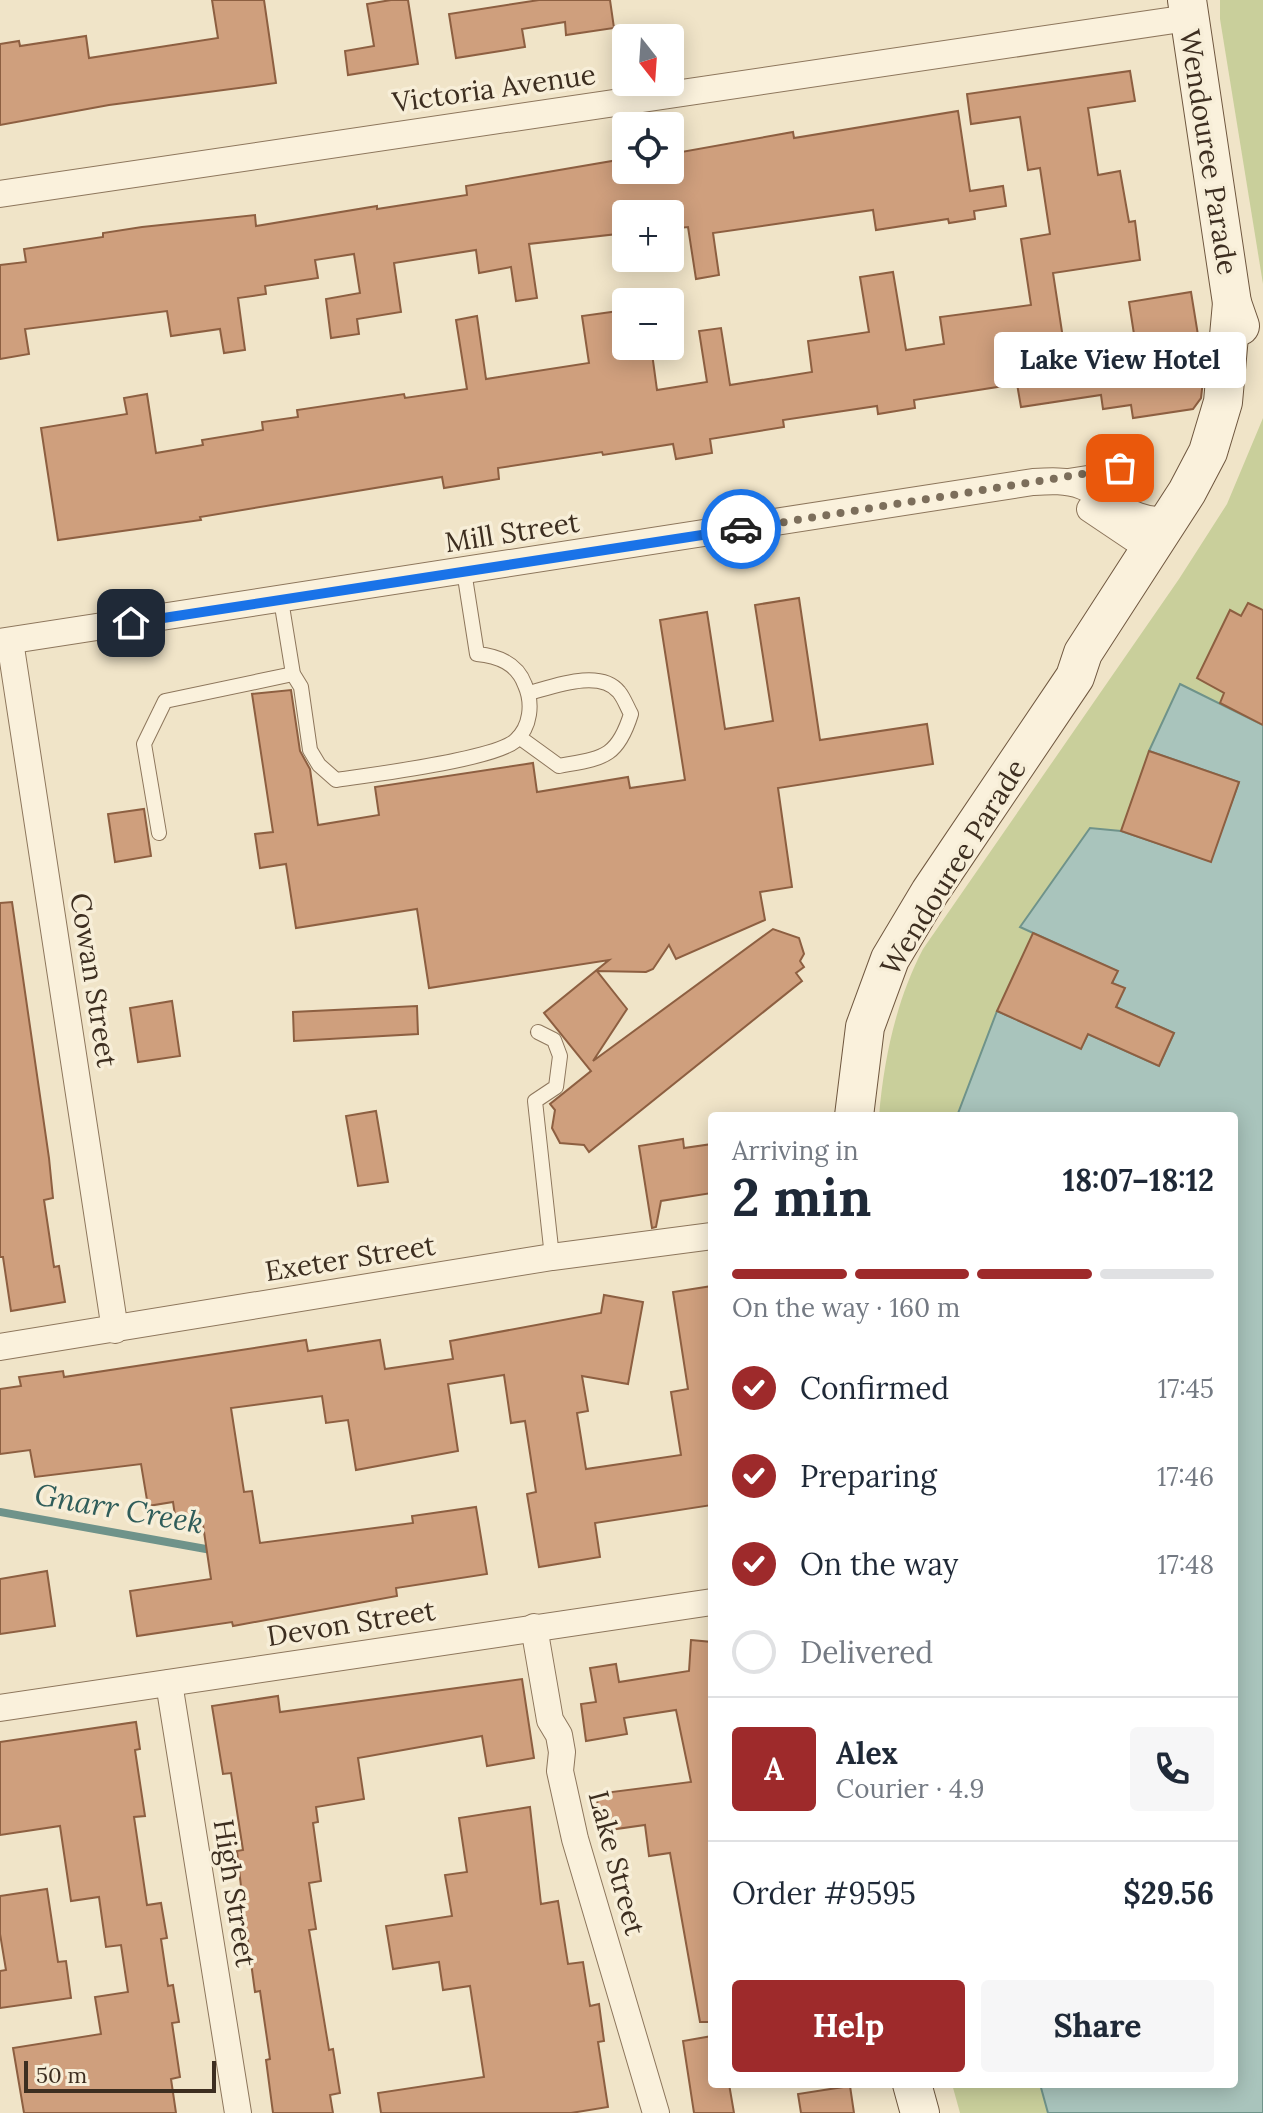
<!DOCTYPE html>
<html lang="en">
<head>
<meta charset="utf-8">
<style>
	:root { --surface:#fff; --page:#f6f6f7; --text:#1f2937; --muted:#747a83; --line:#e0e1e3; --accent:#9e2a2b }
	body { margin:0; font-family:Lora,serif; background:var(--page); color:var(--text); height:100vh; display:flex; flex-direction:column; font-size:30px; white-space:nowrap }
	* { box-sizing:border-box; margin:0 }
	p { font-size:26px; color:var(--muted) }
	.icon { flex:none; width:44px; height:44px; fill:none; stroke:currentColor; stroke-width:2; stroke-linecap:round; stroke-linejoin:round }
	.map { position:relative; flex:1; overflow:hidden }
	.sheet { position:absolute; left:708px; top:1112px; width:530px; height:976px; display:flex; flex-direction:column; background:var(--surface); border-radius:8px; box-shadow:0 4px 20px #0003 }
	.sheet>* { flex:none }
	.needle { width:52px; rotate:163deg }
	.fabs { position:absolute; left:612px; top:24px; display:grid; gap:16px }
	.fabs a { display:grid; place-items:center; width:72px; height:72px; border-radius:8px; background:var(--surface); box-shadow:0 4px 20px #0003; font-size:40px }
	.scale { position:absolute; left:24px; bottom:20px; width:192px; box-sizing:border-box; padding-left:8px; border:4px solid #3d2e20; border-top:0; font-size:22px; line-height:28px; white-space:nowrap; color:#3d2e20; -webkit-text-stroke:6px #f7eed8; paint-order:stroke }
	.pin { position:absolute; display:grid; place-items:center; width:68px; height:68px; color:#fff; margin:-34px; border-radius:16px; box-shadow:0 4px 12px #0006 }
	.courier { position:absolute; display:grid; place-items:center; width:80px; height:80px; margin:-40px; border:6px solid #1a73e8; border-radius:50%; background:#fff; color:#222; box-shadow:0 2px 10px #0007 }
	.bubble { position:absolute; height:56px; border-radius:8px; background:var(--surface); box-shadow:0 4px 20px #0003; font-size:26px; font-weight:800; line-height:56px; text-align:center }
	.head em { font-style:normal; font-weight:800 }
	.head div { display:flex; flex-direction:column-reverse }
	.head { display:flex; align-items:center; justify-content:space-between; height:136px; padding:0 24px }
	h1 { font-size:52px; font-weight:800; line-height:60px }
	.bar { display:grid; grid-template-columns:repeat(4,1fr); gap:12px 8px; align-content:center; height:96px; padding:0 24px }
	.bar i { height:10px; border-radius:6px; background:var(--line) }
	.bar .selected { background:var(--accent) }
	.bar p { grid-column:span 4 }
	.line { display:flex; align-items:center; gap:20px; padding:0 24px; border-top:2px solid var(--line) }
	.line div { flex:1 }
	.round { display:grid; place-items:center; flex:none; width:84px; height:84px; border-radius:8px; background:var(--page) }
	ol { padding:0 24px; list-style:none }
	li { display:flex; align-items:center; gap:24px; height:88px }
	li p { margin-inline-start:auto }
	li .icon { padding:8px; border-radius:50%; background:var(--accent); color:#fff; stroke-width:4 }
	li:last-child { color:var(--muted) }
	li i { width:44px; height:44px; border:4px solid var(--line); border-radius:50% }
	.cta { display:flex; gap:16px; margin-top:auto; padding:16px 24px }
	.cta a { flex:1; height:92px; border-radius:8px; background:var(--accent); color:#fff; font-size:32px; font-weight:800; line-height:92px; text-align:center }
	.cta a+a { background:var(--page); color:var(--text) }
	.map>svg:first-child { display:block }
	.green { fill:#c9cf9b }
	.water { fill:#a9c4bc; stroke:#6f938a; stroke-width:2 }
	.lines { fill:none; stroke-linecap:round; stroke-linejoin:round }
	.stream { stroke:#6f938a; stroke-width:8 }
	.building { fill:#cf9f7d; stroke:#8d5f41; stroke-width:2 }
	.lane-casing { stroke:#8d765c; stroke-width:16 }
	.street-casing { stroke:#8d765c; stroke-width:28 }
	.secondary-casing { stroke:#6f573f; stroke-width:40 }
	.lane { stroke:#faf1dc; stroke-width:14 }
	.street { stroke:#faf1dc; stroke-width:26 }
	.secondary { stroke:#faf1dc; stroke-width:38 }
	.done { stroke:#7c6e5b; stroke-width:8; stroke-dasharray:0 14.4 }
	.route { stroke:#1a73e8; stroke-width:10 }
	.labels { text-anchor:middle; stroke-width:7; stroke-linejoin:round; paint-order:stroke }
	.street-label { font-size:28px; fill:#3d2e20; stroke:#f7eed8 }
	.water-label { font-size:30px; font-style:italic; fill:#2f5d5a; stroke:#f7eed8 }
</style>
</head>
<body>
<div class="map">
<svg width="1263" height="2113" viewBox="0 0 1263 2113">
	<rect width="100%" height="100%" fill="#f0e4c8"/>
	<!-- green -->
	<g class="green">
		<path d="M 1220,0 L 1263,0 L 1263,284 L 1220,19 Z"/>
		<path d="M 1263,418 L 1263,725 L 1180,685 L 1149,751 L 1239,782 L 1211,862 L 1121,831 L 1033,933 L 1118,971 L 1125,988 L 1117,1007 L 1174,1033 L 1159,1066 L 1088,1034 L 1081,1049 L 998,1011 L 957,1116 L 879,1116 C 884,1058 896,1001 923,949 L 1179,579 L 1227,504 Z"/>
		<path d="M 952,2084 L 1040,2084 L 1048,2113 L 960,2113 Z"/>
	</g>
	<!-- water -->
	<path class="water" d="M 1180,684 L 1263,725 L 1263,2113 L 1048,2113 L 1040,2084 L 1234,2084 L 1234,1116 L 957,1116 L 997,1011 L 1081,1048 L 1088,1034 L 1159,1066 L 1174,1033 L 1116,1007 L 1124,988 L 1112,983 L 1117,971 L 1020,927 L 1090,828 L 1121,831 L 1210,861 L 1239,782 L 1149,751 Z"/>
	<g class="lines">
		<!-- stream -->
		<path class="stream" d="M 0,1512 L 217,1551"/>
	</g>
	<!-- building -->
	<g class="building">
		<path d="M 212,0 L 264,0 L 276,83 L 109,105 L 0,125 L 0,44 L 19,41 L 20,46 L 86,36 L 89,58 L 218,38 Z"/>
		<path d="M 391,0 L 408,0 L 418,64 L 348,75 L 345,51 L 374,46 L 367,4 Z"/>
		<path d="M 539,0 L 610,0 L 614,28 L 566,35 L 565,22 L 522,29 L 525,47 L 456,58 L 449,14 Z"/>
		<path d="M 1130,71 L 1135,101 L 1088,108 L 1098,175 L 1120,171 L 1129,222 L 1135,221 L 1140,260 L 1053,273 L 1068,371 L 1138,360 L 1129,302 L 1191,292 L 1204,372 L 1201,398 L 1193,409 L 1133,418 L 1131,405 L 1103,409 L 1101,395 L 1021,407 L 1017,384 L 914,400 L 915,408 L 878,414 L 877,406 L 783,420 L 784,427 L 710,439 L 712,453 L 676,459 L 673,444 L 603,455 L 602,452 L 498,468 L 499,479 L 444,488 L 442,477 L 200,517 L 201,520 L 58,540 L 41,428 L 127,414 L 124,398 L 147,394 L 156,453 L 203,445 L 202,440 L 263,430 L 262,422 L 298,417 L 297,410 L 404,394 L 405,398 L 467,389 L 456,320 L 477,316 L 486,379 L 589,363 L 582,316 L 626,310 L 626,346 L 651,346 L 657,390 L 707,382 L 699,331 L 721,328 L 730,385 L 812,372 L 808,341 L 869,332 L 860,277 L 893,272 L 906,350 L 944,344 L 940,317 L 1031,305 L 1021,239 L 1050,234 L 1040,168 L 1028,170 L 1020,117 L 971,124 L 967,94 Z"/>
		<path d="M 958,111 L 970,191 L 1003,186 L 1006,206 L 974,211 L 975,219 L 949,223 L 948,219 L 876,230 L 873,210 L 713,233 L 719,275 L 696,279 L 688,227 L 670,229 L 670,214 L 626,214 L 626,233 L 529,244 L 537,298 L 516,301 L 511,267 L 479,273 L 476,250 L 394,263 L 401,312 L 357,319 L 359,334 L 331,338 L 326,299 L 360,293 L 354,254 L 315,260 L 318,278 L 265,286 L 266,294 L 238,298 L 245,350 L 224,353 L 220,329 L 171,336 L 167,311 L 25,329 L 29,354 L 0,359 L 0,265 L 26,262 L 24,249 L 103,237 L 103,233 L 142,227 L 255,215 L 256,226 L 377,206 L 377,209 L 467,195 L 466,186 L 618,160 L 619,170 L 670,170 L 670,154 L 793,132 L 794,138 Z"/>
		<path d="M 799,598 L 820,740 L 927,724 L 933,764 L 778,788 L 792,887 L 760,892 L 765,920 L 676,959 L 669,945 L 653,969 L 646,972 L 597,971 L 627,1009 L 593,1061 L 773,929 L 799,938 L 804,954 L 800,961 L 804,967 L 796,973 L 802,981 L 589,1152 L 584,1145 L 560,1143 L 552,1128 L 555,1110 L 550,1104 L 591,1071 L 544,1013 L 609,960 L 429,988 L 417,909 L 296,928 L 286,864 L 260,868 L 255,834 L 273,832 L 252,694 L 291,690 L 300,751 L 310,769 L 318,825 L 379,815 L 375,787 L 533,763 L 537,792 L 628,777 L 630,788 L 685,780 L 660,620 L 707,612 L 725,729 L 773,721 L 755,605 Z"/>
		<path d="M 1248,603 L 1263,610 L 1263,725 L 1220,703 L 1224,693 L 1197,678 L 1230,610 L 1241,616 Z"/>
		<path d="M 1149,751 L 1239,782 L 1211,862 L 1121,831 Z"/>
		<path d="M 144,809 L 151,856 L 115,862 L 108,814 Z"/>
		<path d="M 12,902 L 49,1158 L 53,1198 L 44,1200 L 54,1267 L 59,1266 L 65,1302 L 11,1311 L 3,1257 L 0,1257 L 0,903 Z"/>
		<path d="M 1033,933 L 1118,971 L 1112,983 L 1125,988 L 1116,1007 L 1174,1033 L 1159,1066 L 1088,1034 L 1081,1049 L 997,1011 Z"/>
		<path d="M 172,1001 L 180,1056 L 138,1062 L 130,1008 Z"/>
		<path d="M 417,1006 L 418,1034 L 294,1041 L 293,1012 Z"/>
		<path d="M 376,1111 L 388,1182 L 358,1186 L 346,1116 Z"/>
		<path d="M 683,1139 L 684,1148 L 712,1144 L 712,1193 L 661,1201 L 656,1227 L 652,1228 L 639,1146 Z"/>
		<path d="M 712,1286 L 712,1505 L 595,1523 L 600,1557 L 539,1567 L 527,1494 L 536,1492 L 525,1421 L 511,1423 L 504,1375 L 448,1384 L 458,1451 L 356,1470 L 348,1420 L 326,1423 L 322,1396 L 231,1408 L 244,1492 L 252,1491 L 260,1543 L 413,1523 L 412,1516 L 476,1507 L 487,1574 L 396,1588 L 397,1596 L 233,1626 L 232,1622 L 137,1636 L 130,1591 L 211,1579 L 203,1525 L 177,1529 L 173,1502 L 148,1506 L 141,1464 L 35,1477 L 30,1450 L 0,1454 L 0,1389 L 21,1386 L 19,1377 L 63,1371 L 64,1377 L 306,1340 L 308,1351 L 380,1340 L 385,1369 L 453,1359 L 450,1341 L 601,1313 L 604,1295 L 643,1302 L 628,1384 L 582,1376 L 588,1411 L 577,1413 L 586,1469 L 681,1455 L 671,1392 L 688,1389 L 673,1292 Z"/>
		<path d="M 47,1571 L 55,1626 L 0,1634 L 0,1579 Z"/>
		<path d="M 691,1640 L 712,1642 L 712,2022 L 700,2022 L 670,1853 L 649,1856 L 645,1825 L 602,1831 L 596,1794 L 691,1782 L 676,1710 L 624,1718 L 627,1734 L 586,1741 L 581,1704 L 596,1702 L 590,1668 L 616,1664 L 619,1682 L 689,1671 Z"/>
		<path d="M 522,1679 L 534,1758 L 487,1766 L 482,1736 L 358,1758 L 364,1799 L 316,1807 L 318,1822 L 313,1823 L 321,1881 L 309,1883 L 316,1929 L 309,1930 L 329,2050 L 333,2049 L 340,2093 L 330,2095 L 333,2113 L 273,2113 L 266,2060 L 270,2059 L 260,1991 L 255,1992 L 243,1904 L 237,1851 L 243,1850 L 231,1773 L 223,1774 L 212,1706 L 278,1696 L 280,1712 Z"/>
		<path d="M 136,1722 L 140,1749 L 135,1750 L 145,1816 L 134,1817 L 147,1905 L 161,1903 L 167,1938 L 161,1939 L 168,1986 L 173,1985 L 179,2022 L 172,2023 L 180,2077 L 171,2079 L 176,2113 L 24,2113 L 13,2048 L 101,2034 L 95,1997 L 128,1992 L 121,1945 L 106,1947 L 99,1897 L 71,1901 L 60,1826 L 0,1835 L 0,1742 Z"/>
		<path d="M 530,1807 L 541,1904 L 558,1901 L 568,1964 L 583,1962 L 590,2006 L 599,2004 L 604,2041 L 598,2042 L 608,2107 L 571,2113 L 381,2113 L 378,2093 L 484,2077 L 470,1986 L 443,1990 L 439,1962 L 393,1969 L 386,1926 L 452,1916 L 445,1875 L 467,1872 L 459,1818 Z"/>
		<path d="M 47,1889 L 58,1962 L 66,1961 L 71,1998 L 0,2008 L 0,1971 L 6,1970 L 0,1934 L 0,1896 Z"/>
		<path d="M 712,2036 L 712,2084 L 729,2084 L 734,2113 L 694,2113 L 683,2041 Z"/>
		<path d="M 850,2086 L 854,2113 L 801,2113 L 798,2094 Z"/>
	</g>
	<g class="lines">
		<defs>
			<g id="lane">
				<path d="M 1069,476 L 1120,468"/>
				<path d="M 281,600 L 293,674 L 301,687 L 310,750 L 319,765 L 336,780 C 370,775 492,760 515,741 C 531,727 533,703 525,685 C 517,663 498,656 477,654 L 464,571"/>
				<path d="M 519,737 L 559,766 C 602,758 617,759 631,714 C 627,707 624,698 619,692 C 600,668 552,687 529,693"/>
				<path d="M 159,833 L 144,744 L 165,701 L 293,674"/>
				<path d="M 538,1032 L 554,1040 L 560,1056 L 556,1087 L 535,1101 L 552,1257"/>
			</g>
			<g id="street">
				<path d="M 0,194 L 1188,18"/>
				<path d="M 1090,509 L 1148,548"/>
				<path d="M 10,641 L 115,1330"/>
				<path d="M 0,642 L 1033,482 C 1050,481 1066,480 1082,486 C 1113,498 1133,524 1168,520"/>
				<path d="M 0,1347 L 552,1257 L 712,1236"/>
				<path d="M 534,1627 L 550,1720 L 559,1735 L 562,1752 L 560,1771 L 575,1839 L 656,2113"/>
				<path d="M 169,1683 L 238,2113"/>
				<path d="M 0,1708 L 712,1602"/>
			</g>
			<g id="secondary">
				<path d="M 1187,0 L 1232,303 L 1240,326"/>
				<path d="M 854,1116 L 865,1027 L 890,959 L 930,892 L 1075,677 L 1083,653 L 1187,492 L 1208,452 L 1223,402 L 1232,303"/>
				<path d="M 912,2084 L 920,2113"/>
			</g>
		</defs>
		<!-- lane casing -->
		<use href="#lane" class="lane-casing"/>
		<!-- street casing -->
		<use href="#street" class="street-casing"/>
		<!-- secondary casing -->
		<use href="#secondary" class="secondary-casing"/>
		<!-- lane -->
		<use href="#lane" class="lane"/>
		<!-- street -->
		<use href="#street" class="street"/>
		<!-- secondary -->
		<use href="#secondary" class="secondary"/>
	</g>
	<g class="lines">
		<!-- done -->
		<path class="done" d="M 741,529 L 1120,468"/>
		<!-- route -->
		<path class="route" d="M 131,623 L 741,529"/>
	</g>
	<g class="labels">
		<!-- street labels -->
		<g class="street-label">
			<text transform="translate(494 88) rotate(-8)" y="10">Victoria Avenue</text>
			<text transform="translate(1209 152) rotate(81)" y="10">Wendouree Parade</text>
			<text transform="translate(512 532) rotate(-9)" y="10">Mill Street</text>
			<text transform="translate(953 867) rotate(-58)" y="10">Wendouree Parade</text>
			<text transform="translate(94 980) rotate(81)" y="10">Cowan Street</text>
			<text transform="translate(350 1258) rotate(-9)" y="10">Exeter Street</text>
			<text transform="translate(351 1623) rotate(-9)" y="10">Devon Street</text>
			<text transform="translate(617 1863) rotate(75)" y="10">Lake Street</text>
			<text transform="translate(235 1893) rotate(81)" y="10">High Street</text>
		</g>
		<!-- water labels -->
		<g class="water-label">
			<text transform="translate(119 1509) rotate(10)" y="10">Gnarr Creek</text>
		</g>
	</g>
</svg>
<div class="fabs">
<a><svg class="needle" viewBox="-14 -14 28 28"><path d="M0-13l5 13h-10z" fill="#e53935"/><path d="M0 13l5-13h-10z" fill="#747a83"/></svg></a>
<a><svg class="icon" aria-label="locate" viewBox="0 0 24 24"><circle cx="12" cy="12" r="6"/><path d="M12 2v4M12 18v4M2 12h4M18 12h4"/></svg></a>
<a>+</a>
<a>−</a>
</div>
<div class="scale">50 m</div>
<div class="pin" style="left:1120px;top:468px;background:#ea580c"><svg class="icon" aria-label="bag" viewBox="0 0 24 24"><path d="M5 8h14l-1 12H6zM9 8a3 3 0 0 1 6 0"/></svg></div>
<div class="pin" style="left:131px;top:623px;background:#1f2937"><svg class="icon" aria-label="home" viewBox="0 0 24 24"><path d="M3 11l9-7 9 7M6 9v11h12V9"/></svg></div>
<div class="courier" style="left:741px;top:529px"><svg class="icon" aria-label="car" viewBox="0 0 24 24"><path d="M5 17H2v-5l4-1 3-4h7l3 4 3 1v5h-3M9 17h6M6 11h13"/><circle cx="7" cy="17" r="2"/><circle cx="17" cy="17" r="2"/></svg></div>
<div class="bubble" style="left:994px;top:332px;width:252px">Lake View Hotel</div>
<section class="sheet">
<div class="head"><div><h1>2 min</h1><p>Arriving in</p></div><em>18:07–18:12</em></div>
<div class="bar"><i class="selected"></i><i class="selected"></i><i class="selected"></i><i></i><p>On the way · 160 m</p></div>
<ol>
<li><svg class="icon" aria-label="check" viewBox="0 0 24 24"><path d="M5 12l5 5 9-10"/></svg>Confirmed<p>17:45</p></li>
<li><svg class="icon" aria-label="check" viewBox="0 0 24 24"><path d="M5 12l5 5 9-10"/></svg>Preparing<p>17:46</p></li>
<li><svg class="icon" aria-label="check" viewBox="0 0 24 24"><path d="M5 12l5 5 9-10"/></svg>On the way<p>17:48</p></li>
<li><i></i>Delivered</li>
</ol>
<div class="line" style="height:144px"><b class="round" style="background:var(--accent);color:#fff">A</b><div><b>Alex</b><p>Courier · 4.9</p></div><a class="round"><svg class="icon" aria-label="phone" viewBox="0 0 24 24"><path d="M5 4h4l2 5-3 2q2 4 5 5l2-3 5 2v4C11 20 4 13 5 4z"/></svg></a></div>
<div class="line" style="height:104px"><div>Order #9595</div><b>$29.56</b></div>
<div class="cta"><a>Help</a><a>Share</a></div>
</section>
</div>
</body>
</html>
